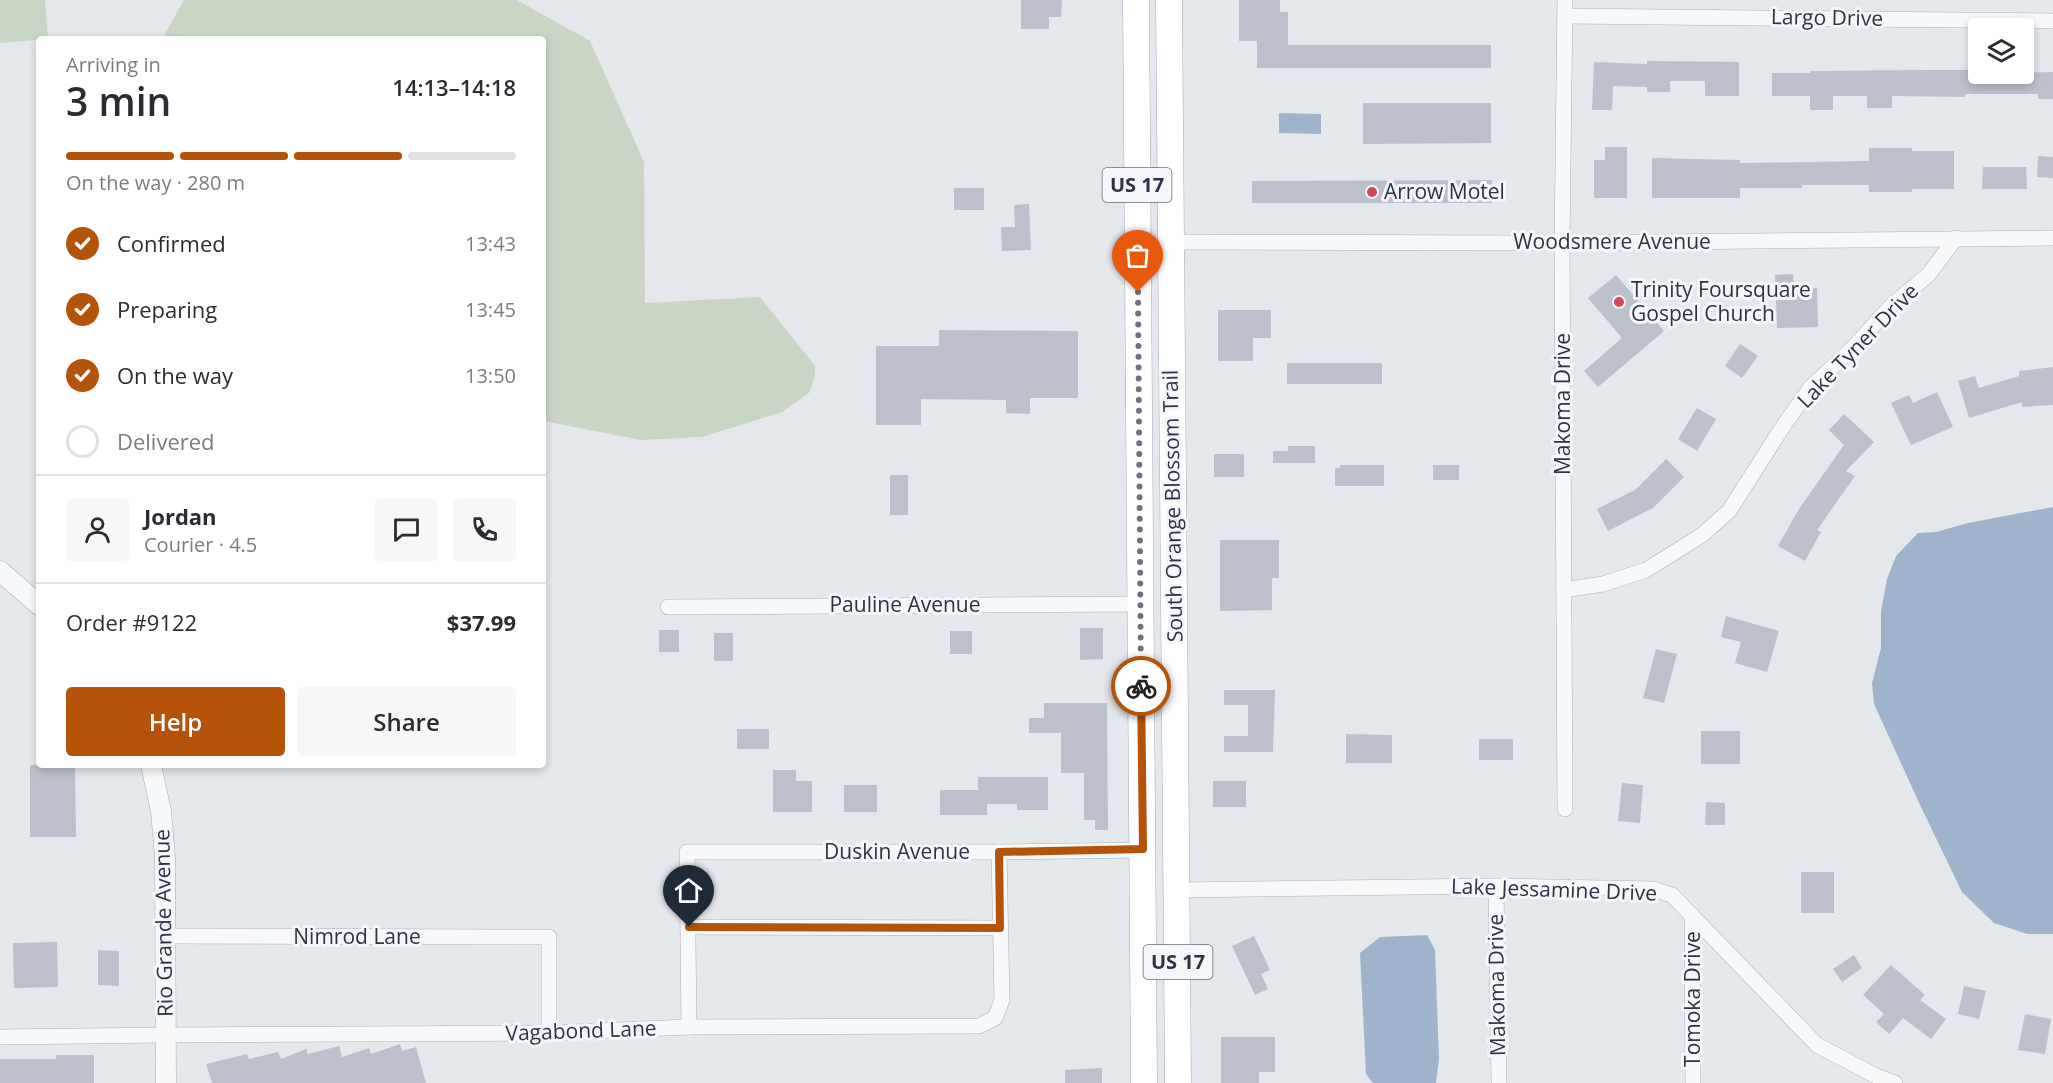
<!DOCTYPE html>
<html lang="en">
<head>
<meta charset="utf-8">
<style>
	:root { --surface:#fff; --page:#f7f7f7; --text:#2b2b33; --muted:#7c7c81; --line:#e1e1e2; --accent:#b45309 }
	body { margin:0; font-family:"Open Sans",sans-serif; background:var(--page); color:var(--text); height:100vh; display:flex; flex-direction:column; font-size:22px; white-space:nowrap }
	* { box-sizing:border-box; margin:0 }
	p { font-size:20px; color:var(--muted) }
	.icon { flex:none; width:33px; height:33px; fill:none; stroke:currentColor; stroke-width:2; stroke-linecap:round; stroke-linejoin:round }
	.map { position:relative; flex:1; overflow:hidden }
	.sheet { position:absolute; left:36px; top:36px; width:510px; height:732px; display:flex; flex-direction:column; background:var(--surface); border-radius:6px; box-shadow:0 3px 9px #0003 }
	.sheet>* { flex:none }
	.buttons { position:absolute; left:1968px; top:18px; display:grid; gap:12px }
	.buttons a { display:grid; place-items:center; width:66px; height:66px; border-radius:6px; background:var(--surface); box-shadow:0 3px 9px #0003; font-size:30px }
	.pin { position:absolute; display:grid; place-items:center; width:51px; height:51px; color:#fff; margin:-62px -26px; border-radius:50% 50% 50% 0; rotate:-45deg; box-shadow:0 0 6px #0007 }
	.pin .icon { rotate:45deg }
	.courier { position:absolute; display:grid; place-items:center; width:60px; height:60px; margin:-30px; border:4px solid #b45309; border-radius:50%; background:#fff; color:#222; box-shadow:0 2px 8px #0007 }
	.overview em { font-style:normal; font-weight:600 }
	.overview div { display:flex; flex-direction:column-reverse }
	.overview { display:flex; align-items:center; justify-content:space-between; height:102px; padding:0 30px }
	h1 { font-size:39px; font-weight:600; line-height:45px }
	.bar { display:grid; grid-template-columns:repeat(4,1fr); gap:9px 6px; align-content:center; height:72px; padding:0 30px }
	.bar i { height:8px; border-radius:4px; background:var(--line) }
	.bar .on { background:var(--accent) }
	.bar p { grid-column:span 4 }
	.line { display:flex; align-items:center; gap:15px; padding:0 30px; border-top:2px solid var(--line) }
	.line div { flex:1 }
	.round { display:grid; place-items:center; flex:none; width:63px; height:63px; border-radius:6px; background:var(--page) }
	ol { padding:0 30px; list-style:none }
	li { display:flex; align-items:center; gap:18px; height:66px }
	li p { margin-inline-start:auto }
	li .icon { padding:6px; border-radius:50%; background:var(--accent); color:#fff; stroke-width:4 }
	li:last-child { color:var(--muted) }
	li i { width:33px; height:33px; border:3px solid var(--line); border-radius:50% }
	.cta { display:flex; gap:12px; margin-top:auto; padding:12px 30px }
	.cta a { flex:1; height:69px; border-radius:6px; background:var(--accent); color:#fff; font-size:24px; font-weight:600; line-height:69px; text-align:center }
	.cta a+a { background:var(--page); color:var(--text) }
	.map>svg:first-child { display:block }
	.green { fill:#c9d6c5 }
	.water { fill:#9fb4cc }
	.building { fill:#bbc0ca }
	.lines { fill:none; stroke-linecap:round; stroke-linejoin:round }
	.minor-casing { stroke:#a9aeb7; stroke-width:16 }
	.tertiary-casing { stroke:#a9aeb7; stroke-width:21 }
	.primary-casing { stroke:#a3abb8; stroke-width:27 }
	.minor { stroke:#f7f8fa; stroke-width:15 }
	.tertiary { stroke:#f7f8fa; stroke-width:20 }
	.primary { stroke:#fff; stroke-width:26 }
	.done { stroke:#6c737f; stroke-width:6; stroke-dasharray:0 10.8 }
	.route { stroke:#b45309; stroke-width:8 }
	.poi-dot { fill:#d1495b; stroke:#f4f6f9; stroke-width:2 }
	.labels { text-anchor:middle; stroke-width:6; stroke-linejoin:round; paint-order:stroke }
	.shield { fill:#f4f6f9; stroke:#676e7b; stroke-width:1.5 }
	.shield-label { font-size:20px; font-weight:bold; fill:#2b3445 }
	.street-label { font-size:21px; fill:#2b3445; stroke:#f4f6f9 }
	.poi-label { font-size:21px; fill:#2b3445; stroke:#f4f6f9; text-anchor:start }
</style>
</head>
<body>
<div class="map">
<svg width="2053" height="1083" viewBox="0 0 2053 1083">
	<rect width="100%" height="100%" fill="#e4e7ec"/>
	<!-- green -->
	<g class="green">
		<path d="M 0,0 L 45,0 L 48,39 L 0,43 Z"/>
		<path d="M 184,0 L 517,0 L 590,41 L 644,162 L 645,303 L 760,297 L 815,366 L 815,376 L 809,393 L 782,412 L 702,437 L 641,440 L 543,421 L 543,39 L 162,39 Z"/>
	</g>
	<!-- water -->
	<g class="water">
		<path d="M 1279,113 L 1321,114 L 1321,134 L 1279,133 Z"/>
		<path d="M 2053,507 L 2053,934 L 2027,934 L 1994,923 L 1962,892 L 1921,807 L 1874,704 L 1872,683 L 1881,648 L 1881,611 L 1887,579 L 1896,556 L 1918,533 L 1936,532 L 1968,523 Z"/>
		<path d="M 1427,935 L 1435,950 L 1439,1059 L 1436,1083 L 1373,1083 L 1366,1074 L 1360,953 L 1380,937 Z"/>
	</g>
	<!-- building -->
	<g class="building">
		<path d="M 1021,0 L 1062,0 L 1061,17 L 1049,17 L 1049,29 L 1021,29 Z"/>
		<path d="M 1239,0 L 1280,0 L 1280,12 L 1288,12 L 1288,45 L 1491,45 L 1491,68 L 1257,68 L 1257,41 L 1239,41 Z"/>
		<path d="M 1647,61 L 1739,62 L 1739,96 L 1705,96 L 1705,81 L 1670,81 L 1670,92 L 1647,92 L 1647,87 L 1613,86 L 1612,110 L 1592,110 L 1594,62 L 1647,64 Z"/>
		<path d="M 1925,70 L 1978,70 L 1978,74 L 2053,72 L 2053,99 L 2038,99 L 2038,94 L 1965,94 L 1965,97 L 1892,96 L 1892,108 L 1867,108 L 1867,96 L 1833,96 L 1833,110 L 1810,110 L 1810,96 L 1772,96 L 1772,73 L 1810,73 L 1810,71 Z"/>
		<path d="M 1363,103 L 1491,103 L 1491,143 L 1363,144 Z"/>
		<path d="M 1605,147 L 1627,147 L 1627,198 L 1594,198 L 1594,160 L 1605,160 Z"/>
		<path d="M 1869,148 L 1912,148 L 1912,151 L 1954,151 L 1954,189 L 1912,189 L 1912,192 L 1869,192 L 1869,185 L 1802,185 L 1802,188 L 1740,188 L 1740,198 L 1652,198 L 1652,158 L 1740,160 L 1740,163 L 1869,161 Z"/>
		<path d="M 2038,156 L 2053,157 L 2053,178 L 2037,177 Z"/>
		<path d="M 1983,167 L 2026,167 L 2027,189 L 1982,189 Z"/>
		<path d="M 1492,180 L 1492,203 L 1252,203 L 1252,181 Z"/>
		<rect x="954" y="188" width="30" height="22"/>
		<path d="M 1029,204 L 1031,250 L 1002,251 L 1001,227 L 1015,227 L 1014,205 Z"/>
		<path d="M 1793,274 L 1794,289 L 1817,288 L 1818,327 L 1777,328 L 1775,275 Z"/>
		<path d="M 1616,275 L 1664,331 L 1598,387 L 1584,371 L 1622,338 L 1588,298 Z"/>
		<path d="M 1218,310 L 1271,310 L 1271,338 L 1253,338 L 1253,361 L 1218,361 Z"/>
		<path d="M 939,330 L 1078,331 L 1078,398 L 1030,398 L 1030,414 L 1006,413 L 1006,400 L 921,399 L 921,425 L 876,425 L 876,346 L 939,346 Z"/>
		<path d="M 1740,344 L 1758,356 L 1742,378 L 1725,366 Z"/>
		<rect x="1287" y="363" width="95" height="21"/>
		<path d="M 2053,367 L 2053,405 L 2022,407 L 2022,402 L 1969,418 L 1958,381 L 1975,376 L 1979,388 L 2019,376 L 2019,371 Z"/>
		<path d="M 1937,392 L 1953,427 L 1911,445 L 1891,403 L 1909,395 L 1913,403 Z"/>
		<path d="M 1697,408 L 1716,419 L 1697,451 L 1678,439 Z"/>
		<path d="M 1844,414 L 1874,442 L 1846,471 L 1855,476 L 1817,530 L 1821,532 L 1805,561 L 1778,546 L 1799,509 L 1844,445 L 1829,430 Z"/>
		<path d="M 1288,446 L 1315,446 L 1315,463 L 1273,463 L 1273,451 L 1288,451 Z"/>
		<rect x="1214" y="454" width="30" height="23"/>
		<path d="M 1666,459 L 1684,477 L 1653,508 L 1608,531 L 1597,509 L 1635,490 Z"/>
		<path d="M 1340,465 L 1384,465 L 1384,486 L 1335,486 L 1335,468 L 1340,468 Z"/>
		<rect x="1433" y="465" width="26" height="15"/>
		<rect x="890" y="475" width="18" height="40"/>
		<path d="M 1220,540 L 1279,540 L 1279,578 L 1272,578 L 1272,610 L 1220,611 Z"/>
		<path d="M 1726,616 L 1779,631 L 1767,672 L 1735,663 L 1741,642 L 1721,637 Z"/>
		<path d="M 1080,628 L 1103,628 L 1103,659 L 1080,660 Z"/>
		<rect x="659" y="630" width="20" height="22"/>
		<rect x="950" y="631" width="22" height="23"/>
		<rect x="714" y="633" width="19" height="28"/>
		<path d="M 1656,649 L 1677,654 L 1664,703 L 1643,698 Z"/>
		<path d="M 1224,690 L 1275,690 L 1273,752 L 1224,752 L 1224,736 L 1248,736 L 1248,705 L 1224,705 Z"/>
		<path d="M 1044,703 L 1107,703 L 1108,830 L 1095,830 L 1095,820 L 1084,820 L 1084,773 L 1061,773 L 1061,733 L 1029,733 L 1029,718 L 1044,718 Z"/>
		<rect x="737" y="729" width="32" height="20"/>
		<rect x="1701" y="731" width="39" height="33"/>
		<path d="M 1346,734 L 1392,735 L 1392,763 L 1346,763 Z"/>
		<rect x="1479" y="739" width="34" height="21"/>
		<path d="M 30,765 L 75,765 L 76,837 L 30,837 Z"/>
		<path d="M 773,770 L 796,770 L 796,781 L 812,781 L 812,812 L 773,812 Z"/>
		<path d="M 978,777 L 1048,777 L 1048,810 L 1017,810 L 1017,804 L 987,804 L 987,815 L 940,815 L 940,790 L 978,790 Z"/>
		<rect x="1213" y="781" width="33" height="26"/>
		<path d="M 1622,783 L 1643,785 L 1640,823 L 1618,821 Z"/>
		<rect x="844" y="785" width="33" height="27"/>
		<path d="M 1706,802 L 1725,803 L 1725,825 L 1705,825 Z"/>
		<rect x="1801" y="872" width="33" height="41"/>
		<path d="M 1254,936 L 1270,970 L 1261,974 L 1268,989 L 1255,995 L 1232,946 Z"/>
		<path d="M 57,942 L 58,987 L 14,988 L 13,943 Z"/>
		<path d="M 98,950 L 119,951 L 119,986 L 98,985 Z"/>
		<path d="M 1854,955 L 1862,968 L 1842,982 L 1833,969 Z"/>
		<path d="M 1891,965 L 1925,995 L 1920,1000 L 1946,1019 L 1931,1039 L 1903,1018 L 1889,1034 L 1876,1022 L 1884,1014 L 1863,995 Z"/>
		<path d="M 1964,986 L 1986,991 L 1979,1019 L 1958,1014 Z"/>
		<path d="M 2025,1014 L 2051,1019 L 2045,1054 L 2018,1050 Z"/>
		<path d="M 1221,1037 L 1275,1037 L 1275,1072 L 1259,1072 L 1259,1083 L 1221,1083 Z"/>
		<path d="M 400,1044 L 402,1051 L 416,1047 L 426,1083 L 212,1083 L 206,1064 L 247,1054 L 249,1059 L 278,1052 L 281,1059 L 306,1049 L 308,1054 L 339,1046 L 342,1057 L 369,1048 L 371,1054 Z"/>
		<path d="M 56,1055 L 94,1055 L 94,1083 L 0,1083 L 0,1059 L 56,1059 Z"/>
		<path d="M 1102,1068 L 1102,1083 L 1065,1083 L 1065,1070 Z"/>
	</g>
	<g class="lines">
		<defs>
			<g id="minor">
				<path d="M 1565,0 L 1562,243 L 1565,809"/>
				<path d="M 1565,16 L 2053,21"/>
				<path d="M 1170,242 L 1562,243 L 2053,238"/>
				<path d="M 1564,590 L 1603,584 L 1646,570 L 1702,535 L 1729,511 L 1780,431 L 1810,388 L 1853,348 L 1890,307 L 1929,274 L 1956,238"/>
				<path d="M 668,607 L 1141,604"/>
				<path d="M 1496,886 L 1499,1083"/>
				<path d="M 1177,890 L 1496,886 L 1653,889 L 1672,895 L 1817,1045 L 1876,1076 L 1895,1083"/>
				<path d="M 1692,915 L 1693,1083"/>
				<path d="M 689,927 L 1000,928"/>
				<path d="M 165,936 L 549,937 L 549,1033"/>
				<path d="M 689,1027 L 687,852 L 999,852 L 1143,850"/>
				<path d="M 0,1037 L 166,1035 L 549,1033 L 689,1027 L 979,1026 L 995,1018 L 1002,1000 L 999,852"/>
			</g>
			<g id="tertiary">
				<path d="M 0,571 L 39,605"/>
				<path d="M 151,765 L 161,811 L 165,857 L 166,1083"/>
			</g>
			<g id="primary">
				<path d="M 1136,0 L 1144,1083"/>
				<path d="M 1169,0 L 1178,1083"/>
			</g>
		</defs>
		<!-- minor casing -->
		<use href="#minor" class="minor-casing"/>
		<!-- tertiary casing -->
		<use href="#tertiary" class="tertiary-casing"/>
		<!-- primary casing -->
		<use href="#primary" class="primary-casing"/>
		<!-- minor -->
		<use href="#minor" class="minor"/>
		<!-- tertiary -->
		<use href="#tertiary" class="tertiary"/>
		<!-- primary -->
		<use href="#primary" class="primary"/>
	</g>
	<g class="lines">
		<!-- done -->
		<path class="done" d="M 1138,292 L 1141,686"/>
		<!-- route -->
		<path class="route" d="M 689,927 L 1000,928 L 999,852 L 1143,849 L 1141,686"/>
	</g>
	<!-- markers -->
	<g class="poi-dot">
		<circle cx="1372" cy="192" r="6"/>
		<circle cx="1619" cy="302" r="6"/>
	</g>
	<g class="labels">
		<!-- shield labels -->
		<g class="shield">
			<rect x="1102.5" y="168" width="69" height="34" rx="4.5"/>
			<rect x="1143.5" y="945" width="69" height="34" rx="4.5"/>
		</g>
		<g class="shield-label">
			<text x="1137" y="192">US 17</text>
			<text x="1178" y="969">US 17</text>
		</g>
		<!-- street labels -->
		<g class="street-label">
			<text transform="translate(1827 18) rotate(1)" y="7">Largo Drive</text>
			<text x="1612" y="249">Woodsmere Avenue</text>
			<text transform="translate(1858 346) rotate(-46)" y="7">Lake Tyner Drive</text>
			<text transform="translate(1563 404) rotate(-90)" y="7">Makoma Drive</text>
			<text transform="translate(1173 506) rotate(-91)" y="7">South Orange Blossom Trail</text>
			<text x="905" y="612">Pauline Avenue</text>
			<text x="897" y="859">Duskin Avenue</text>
			<text transform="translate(1554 890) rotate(2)" y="7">Lake Jessamine Drive</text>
			<text transform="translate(164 923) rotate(-91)" y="7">Rio Grande Avenue</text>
			<text x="357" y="944">Nimrod Lane</text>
			<text transform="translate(1497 985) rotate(-91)" y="7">Makoma Drive</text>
			<text transform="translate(1693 999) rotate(-90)" y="7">Tomoka Drive</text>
			<text transform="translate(581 1031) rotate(-2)" y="7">Vagabond Lane</text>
		</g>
		<!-- poi labels -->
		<g class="poi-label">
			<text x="1384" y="199">Arrow Motel</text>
			<text x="1631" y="297">Trinity Foursquare<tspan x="1631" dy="24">Gospel Church</tspan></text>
		</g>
	</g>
</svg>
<div class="buttons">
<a><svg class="icon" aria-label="layers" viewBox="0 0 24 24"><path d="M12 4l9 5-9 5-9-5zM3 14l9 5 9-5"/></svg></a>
</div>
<div class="pin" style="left:1138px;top:292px;background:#ea580c"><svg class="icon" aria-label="bag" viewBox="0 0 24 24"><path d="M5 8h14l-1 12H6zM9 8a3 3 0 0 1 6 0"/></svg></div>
<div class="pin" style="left:689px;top:927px;background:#1f2937"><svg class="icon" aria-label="home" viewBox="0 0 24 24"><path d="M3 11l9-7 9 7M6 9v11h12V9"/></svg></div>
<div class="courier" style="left:1141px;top:686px"><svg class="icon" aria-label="bike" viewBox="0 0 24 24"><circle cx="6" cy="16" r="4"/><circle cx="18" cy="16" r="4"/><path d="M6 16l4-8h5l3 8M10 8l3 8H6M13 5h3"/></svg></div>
<section class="sheet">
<div class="overview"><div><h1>3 min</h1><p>Arriving in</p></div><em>14:13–14:18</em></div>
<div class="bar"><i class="on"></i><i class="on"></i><i class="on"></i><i></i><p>On the way · 280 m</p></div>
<ol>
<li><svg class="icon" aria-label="check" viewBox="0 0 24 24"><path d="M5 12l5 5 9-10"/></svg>Confirmed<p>13:43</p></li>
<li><svg class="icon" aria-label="check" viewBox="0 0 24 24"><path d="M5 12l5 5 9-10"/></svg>Preparing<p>13:45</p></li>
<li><svg class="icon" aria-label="check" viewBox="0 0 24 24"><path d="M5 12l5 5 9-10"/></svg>On the way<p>13:50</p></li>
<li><i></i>Delivered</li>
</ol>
<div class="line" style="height:108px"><a class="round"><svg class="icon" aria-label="person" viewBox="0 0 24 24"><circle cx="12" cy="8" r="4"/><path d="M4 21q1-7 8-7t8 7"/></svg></a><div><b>Jordan</b><p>Courier · 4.5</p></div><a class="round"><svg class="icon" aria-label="chat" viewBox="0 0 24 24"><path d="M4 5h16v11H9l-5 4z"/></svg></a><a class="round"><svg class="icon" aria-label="phone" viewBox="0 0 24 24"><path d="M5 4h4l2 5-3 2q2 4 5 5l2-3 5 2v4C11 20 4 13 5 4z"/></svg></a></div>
<div class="line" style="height:78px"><div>Order #9122</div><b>$37.99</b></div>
<div class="cta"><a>Help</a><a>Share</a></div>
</section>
</div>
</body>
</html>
